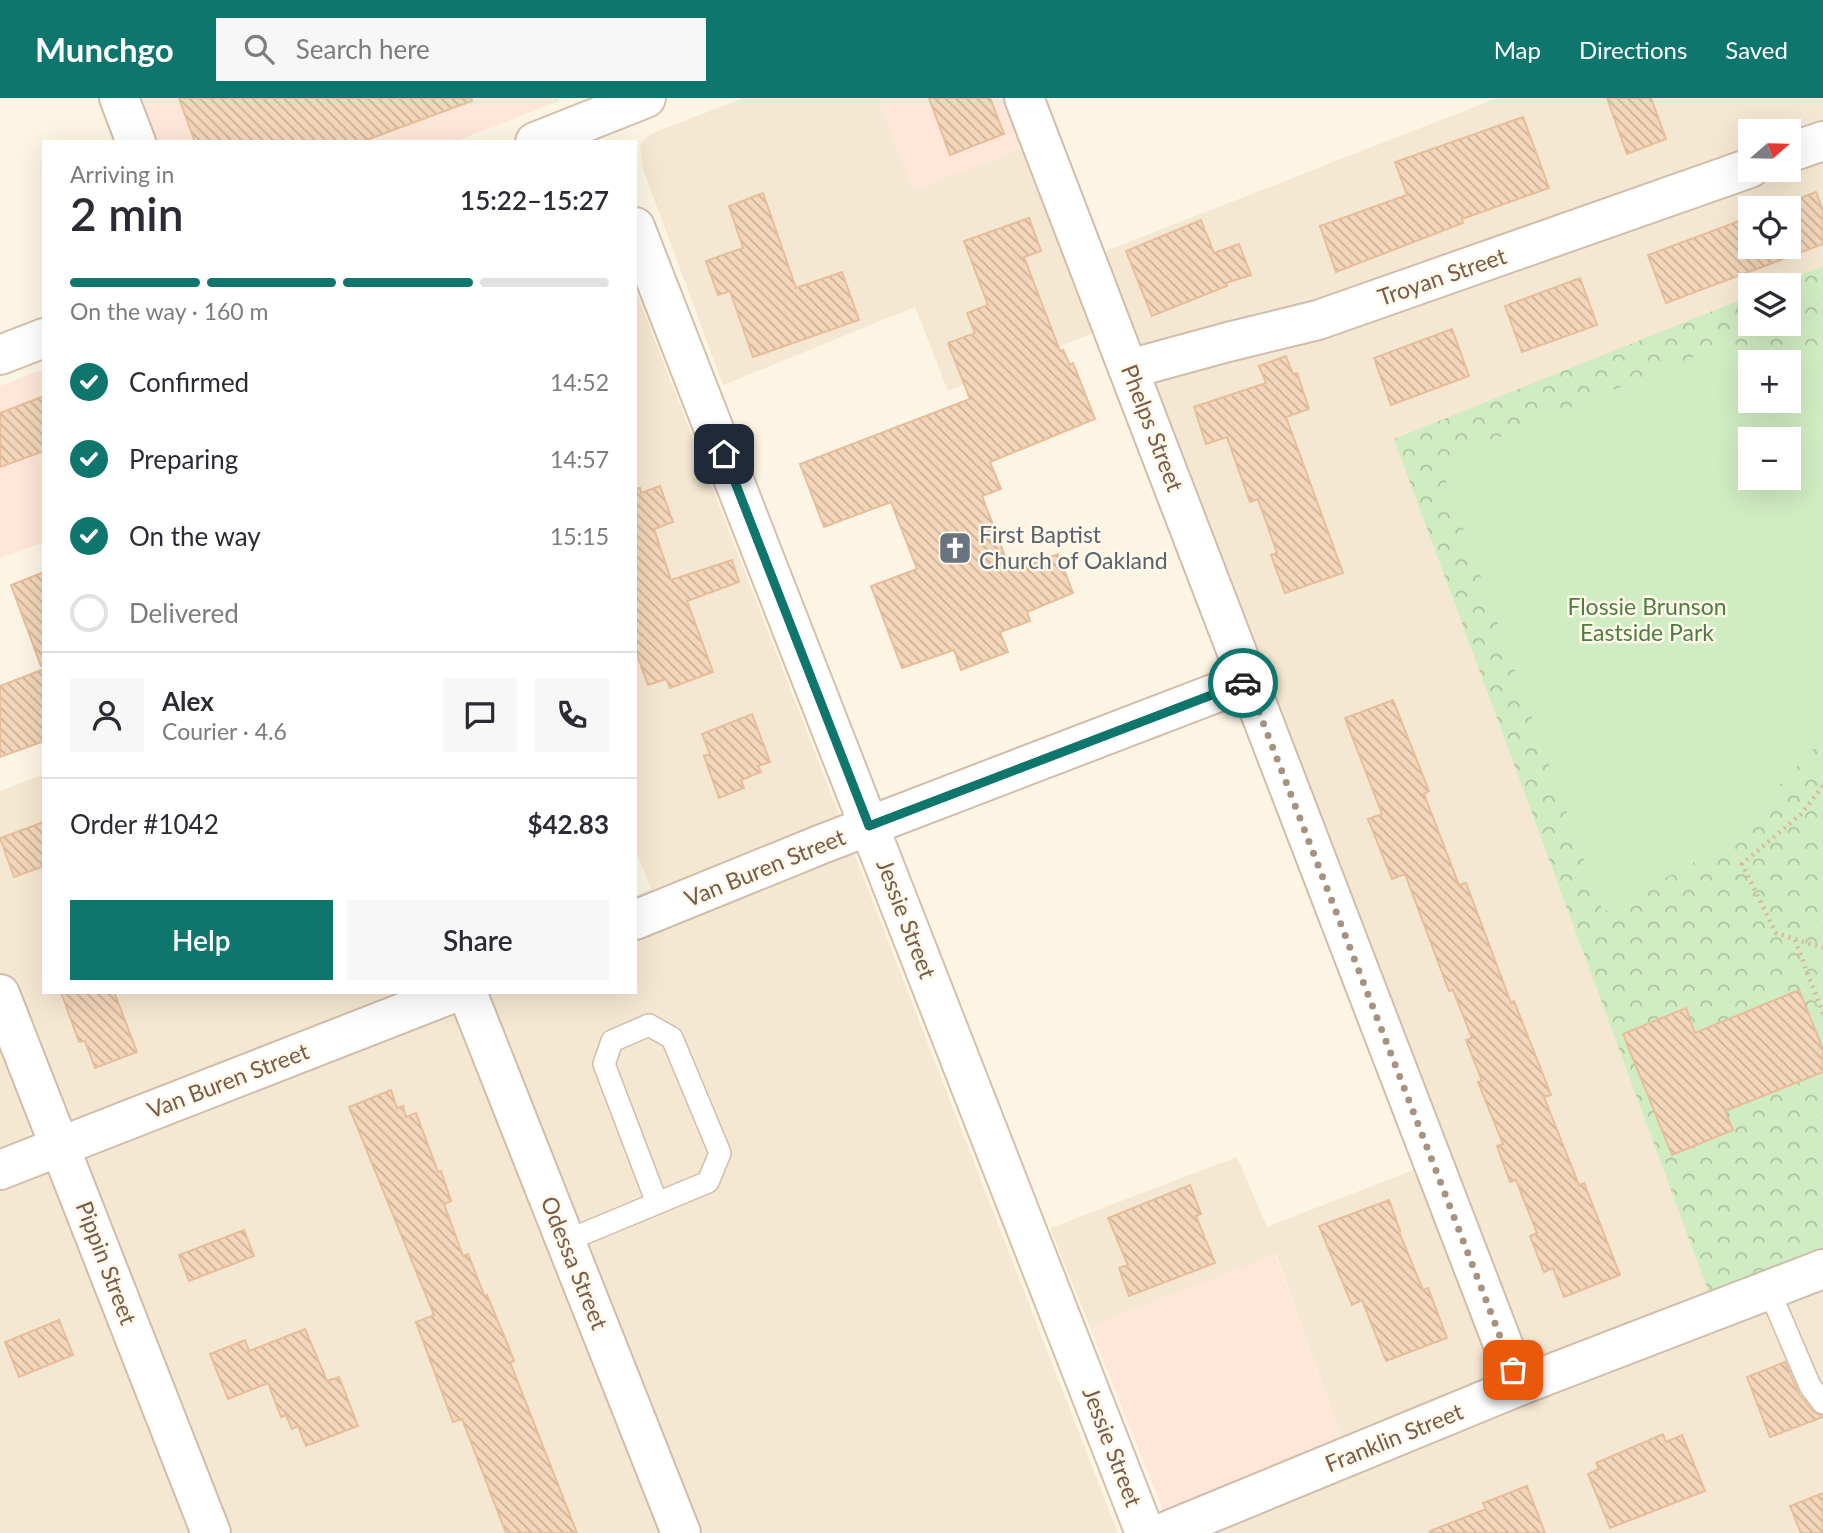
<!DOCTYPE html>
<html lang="en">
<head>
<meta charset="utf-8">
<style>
	:root { --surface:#fff; --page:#f7f7f7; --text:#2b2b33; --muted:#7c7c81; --line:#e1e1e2; --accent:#0f766e }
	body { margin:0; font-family:Lato,sans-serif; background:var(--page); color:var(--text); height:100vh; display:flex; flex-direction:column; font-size:26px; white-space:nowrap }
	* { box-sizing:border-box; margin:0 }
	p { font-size:23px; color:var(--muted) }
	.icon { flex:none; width:38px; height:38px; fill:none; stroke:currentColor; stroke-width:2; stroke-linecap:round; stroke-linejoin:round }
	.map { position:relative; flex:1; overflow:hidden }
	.side { position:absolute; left:42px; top:42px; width:595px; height:854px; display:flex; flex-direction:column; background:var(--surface); border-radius:0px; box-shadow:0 7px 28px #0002 }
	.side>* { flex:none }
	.needle { width:46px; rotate:70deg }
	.controls { position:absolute; left:1738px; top:21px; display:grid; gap:14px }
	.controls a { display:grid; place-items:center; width:63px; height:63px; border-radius:0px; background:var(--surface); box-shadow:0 7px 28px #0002; font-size:35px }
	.pin { position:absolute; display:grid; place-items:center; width:60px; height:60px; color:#fff; margin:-30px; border-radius:14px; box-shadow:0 4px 10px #0006 }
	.courier { position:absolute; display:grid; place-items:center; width:70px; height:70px; margin:-35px; border:5px solid #0f766e; border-radius:50%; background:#fff; color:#222; box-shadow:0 2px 9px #0007 }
	.head em { font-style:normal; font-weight:600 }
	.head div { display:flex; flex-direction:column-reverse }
	.head { display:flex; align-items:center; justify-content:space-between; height:119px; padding:0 28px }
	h1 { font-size:46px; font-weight:600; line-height:52px }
	.bar { display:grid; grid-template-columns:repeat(4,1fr); gap:10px 7px; align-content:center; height:84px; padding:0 28px }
	.bar i { height:9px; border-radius:5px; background:var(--line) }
	.bar .selected { background:var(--accent) }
	.bar p { grid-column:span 4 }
	.line { display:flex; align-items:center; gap:18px; padding:0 28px; border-top:2px solid var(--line) }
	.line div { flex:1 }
	.round { display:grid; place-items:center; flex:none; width:74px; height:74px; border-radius:0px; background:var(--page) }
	ol { padding:0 28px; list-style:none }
	li { display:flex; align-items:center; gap:21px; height:77px }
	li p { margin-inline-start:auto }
	li .icon { padding:7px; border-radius:50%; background:var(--accent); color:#fff; stroke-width:4 }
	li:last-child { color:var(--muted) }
	li i { width:38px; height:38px; border:4px solid var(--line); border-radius:50% }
	.cta { display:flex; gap:14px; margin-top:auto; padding:14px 28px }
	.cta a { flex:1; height:80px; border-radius:0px; background:var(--accent); color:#fff; font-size:28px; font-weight:600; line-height:80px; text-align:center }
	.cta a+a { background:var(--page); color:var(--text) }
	header { display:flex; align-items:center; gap:42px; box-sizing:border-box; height:98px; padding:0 35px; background:var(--accent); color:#fff }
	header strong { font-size:33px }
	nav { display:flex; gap:38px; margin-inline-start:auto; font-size:24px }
	.search { width:490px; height:63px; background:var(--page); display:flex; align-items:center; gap:18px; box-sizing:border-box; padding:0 24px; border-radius:0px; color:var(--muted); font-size:26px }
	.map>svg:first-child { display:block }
	.residential { fill:#f5e8d2; fill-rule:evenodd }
	.commercial { fill:#fee6d8 }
	.park { fill:url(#park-crowns); fill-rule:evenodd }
	.pitch { fill:#d0ecc2; fill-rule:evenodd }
	.building { fill:url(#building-back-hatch); stroke:#e8bd9a; stroke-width:2 }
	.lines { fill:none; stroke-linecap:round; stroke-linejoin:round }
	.lane-casing { stroke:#d0bdaa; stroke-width:24 }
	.street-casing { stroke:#d0bdaa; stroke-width:42 }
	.secondary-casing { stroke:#d5c0aa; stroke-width:42 }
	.path { stroke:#d9b99d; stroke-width:4.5; stroke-dasharray:2 5; stroke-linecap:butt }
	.lane { stroke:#fff; stroke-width:21 }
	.street { stroke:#fff; stroke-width:38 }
	.secondary { stroke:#fff; stroke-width:38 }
	.done { stroke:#a7927f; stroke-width:7; stroke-dasharray:0 12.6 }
	.route { stroke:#0f766e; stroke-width:9 }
	.labels { text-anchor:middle; stroke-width:5; stroke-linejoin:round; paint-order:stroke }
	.street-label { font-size:23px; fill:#785c48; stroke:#fff9ec }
	.worship-label { font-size:23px; fill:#5b616d; stroke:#fff9ec; text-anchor:start }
	.park-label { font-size:23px; fill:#4d7e40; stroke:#fff9ec }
</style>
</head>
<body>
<header>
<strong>Munchgo</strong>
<div class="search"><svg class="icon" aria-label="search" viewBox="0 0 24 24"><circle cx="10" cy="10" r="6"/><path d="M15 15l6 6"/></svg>Search here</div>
<nav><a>Map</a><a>Directions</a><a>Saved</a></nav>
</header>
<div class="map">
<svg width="1823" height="1435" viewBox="0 0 1823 1435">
	<defs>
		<pattern id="park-crowns" width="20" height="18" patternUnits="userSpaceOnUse" patternTransform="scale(1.75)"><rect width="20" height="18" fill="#d0ecc2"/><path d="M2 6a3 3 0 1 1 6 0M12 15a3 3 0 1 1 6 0" fill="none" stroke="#aec2a0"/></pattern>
		<pattern id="building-back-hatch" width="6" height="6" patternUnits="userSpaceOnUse" patternTransform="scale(1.75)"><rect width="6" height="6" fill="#f4d6ba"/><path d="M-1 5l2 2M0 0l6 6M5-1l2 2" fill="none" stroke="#cab199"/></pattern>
	</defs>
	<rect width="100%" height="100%" fill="#fdf5e4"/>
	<!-- residential -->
	<g class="residential">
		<path d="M 743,0 L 878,0 L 913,92 L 1054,39 L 1101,155 L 1497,0 L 1823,0 L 1823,168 L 1776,187 L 1750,187 L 1709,1195 L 1823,1151 L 1823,1435 L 1172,1435 L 1163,1412 L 1343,1344 L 1276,1156 L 1090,1229 L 1050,1130 L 1237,1059 L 1267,1129 L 1423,1068 L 1096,234 L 948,293 L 915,209 L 723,287 L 643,71 L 640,46 L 651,36 ZM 1750,33 L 1788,33 L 1788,72 L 1750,72 ZM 1750,110 L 1788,110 L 1788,149 L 1750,149 Z"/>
		<path d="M 635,191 L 1118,1435 L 0,1435 L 0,693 L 44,676 L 44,894 L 635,894 L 635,798 L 651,791 L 635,750 Z"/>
	</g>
	<!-- commercial -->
	<g class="commercial">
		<path d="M 103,0 L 558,0 L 559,3 L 453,44 L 119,44 Z"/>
		<path d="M 878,0 L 1040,0 L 1054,39 L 913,92 Z"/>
		<path d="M 44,271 L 44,444 L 0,460 L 0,288 Z"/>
		<path d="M 1275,1156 L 1343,1344 L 1163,1412 L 1090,1229 Z"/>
	</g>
	<!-- park -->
	<path class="park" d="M 1823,168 L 1823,1151 L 1709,1195 L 1394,341 L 1750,198 L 1750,226 L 1788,226 L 1788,187 L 1776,187 ZM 1750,264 L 1788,264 L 1788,303 L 1750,303 ZM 1750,341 L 1788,341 L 1788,380 L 1750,380 Z"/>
	<!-- pitch -->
	<path class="pitch" d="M 1722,247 L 1823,265 L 1823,641 L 1722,749 L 1603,814 L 1439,364 ZM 1750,264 L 1788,264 L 1788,303 L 1750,303 ZM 1750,341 L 1788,341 L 1788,380 L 1750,380 Z"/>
	<!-- building -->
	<g class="building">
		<path d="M 179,0 L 471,0 L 472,3 L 361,44 L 195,44 Z"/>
		<path d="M 929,0 L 990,0 L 1004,36 L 950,57 Z"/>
		<path d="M 1607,0 L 1651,0 L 1666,41 L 1627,56 Z"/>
		<path d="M 1523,19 L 1549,90 L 1462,121 L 1463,125 L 1336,174 L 1320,128 L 1407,97 L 1395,64 Z"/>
		<path d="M 1816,94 L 1823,113 L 1823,146 L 1666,205 L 1648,157 L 1750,119 L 1750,149 L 1788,149 L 1788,110 L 1773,110 Z"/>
		<path d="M 763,95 L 796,190 L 842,174 L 859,222 L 753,259 L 730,193 L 718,197 L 706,163 L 743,150 L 729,108 Z"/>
		<path d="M 1029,120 L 1041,153 L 1024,159 L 1060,253 L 1063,252 L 1070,267 L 1073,265 L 1095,321 L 990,364 L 1001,391 L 982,398 L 1011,474 L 1058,456 L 1073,495 L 1027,514 L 1030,523 L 1000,534 L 1008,554 L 961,572 L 954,552 L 902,570 L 871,488 L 917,471 L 891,404 L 824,429 L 800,366 L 970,301 L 948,245 L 975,235 L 967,215 L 988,207 L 964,143 Z"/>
		<path d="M 1201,122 L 1214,155 L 1239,146 L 1251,177 L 1226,185 L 1227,188 L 1152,218 L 1126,153 Z"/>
		<path d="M 1580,180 L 1597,227 L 1522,254 L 1505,208 Z"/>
		<path d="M 1452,231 L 1469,278 L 1391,307 L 1374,260 Z"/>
		<path d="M 1286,258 L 1293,276 L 1297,275 L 1309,311 L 1286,319 L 1343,475 L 1285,495 L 1271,457 L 1277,455 L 1258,401 L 1250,404 L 1227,339 L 1206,346 L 1194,309 L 1266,285 L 1259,268 Z"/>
		<path d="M 44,298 L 44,353 L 0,369 L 0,315 Z"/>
		<path d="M 660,388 L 673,424 L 654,431 L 671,482 L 732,462 L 739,484 L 687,503 L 713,574 L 670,590 L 666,581 L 648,587 L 635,551 L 635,391 L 640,390 L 641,395 Z"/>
		<path d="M 44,474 L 44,567 L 41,568 L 11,487 Z"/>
		<path d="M 44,571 L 44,643 L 0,659 L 0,588 Z"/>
		<path d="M 1393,602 L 1429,693 L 1424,696 L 1459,787 L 1466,785 L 1511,905 L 1514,903 L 1551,997 L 1544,999 L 1579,1087 L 1584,1085 L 1620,1177 L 1564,1199 L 1553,1170 L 1544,1174 L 1530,1138 L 1537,1135 L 1516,1082 L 1510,1084 L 1497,1048 L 1503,1046 L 1478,984 L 1482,983 L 1466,942 L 1472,940 L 1453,892 L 1449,893 L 1405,776 L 1392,781 L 1368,721 L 1382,716 L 1345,620 Z"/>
		<path d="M 752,616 L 770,664 L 758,668 L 761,674 L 741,682 L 744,690 L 719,700 L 704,658 L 710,656 L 702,636 Z"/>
		<path d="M 44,724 L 44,768 L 14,779 L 0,740 Z"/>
		<path d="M 1799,892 L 1823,951 L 1823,974 L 1725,1013 L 1733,1032 L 1672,1057 L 1623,936 L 1686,910 L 1695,935 Z"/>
		<path d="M 61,894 L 114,894 L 137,954 L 95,970 L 85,943 L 79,944 Z"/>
		<path d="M 391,992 L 397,1010 L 403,1008 L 406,1019 L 416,1015 L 438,1074 L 441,1073 L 451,1103 L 444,1106 L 463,1158 L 468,1156 L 485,1199 L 487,1197 L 507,1245 L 514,1263 L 510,1264 L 577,1435 L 506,1435 L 462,1321 L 453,1324 L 416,1224 L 434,1217 L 349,1009 Z"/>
		<path d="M 1190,1087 L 1201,1116 L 1196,1118 L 1215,1165 L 1129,1198 L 1119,1170 L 1128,1167 L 1108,1120 Z"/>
		<path d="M 1389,1102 L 1400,1133 L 1399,1134 L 1423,1192 L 1428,1190 L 1447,1240 L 1386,1263 L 1362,1202 L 1352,1207 L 1319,1128 Z"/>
		<path d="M 244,1132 L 254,1158 L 189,1183 L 179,1157 Z"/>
		<path d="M 59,1222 L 73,1257 L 19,1279 L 5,1244 Z"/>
		<path d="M 305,1231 L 327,1283 L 339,1279 L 358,1328 L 306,1348 L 298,1328 L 292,1331 L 286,1317 L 281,1319 L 268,1285 L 228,1301 L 210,1256 L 245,1242 L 249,1253 Z"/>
		<path d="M 1785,1264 L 1799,1296 L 1813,1313 L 1823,1319 L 1770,1339 L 1747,1279 Z"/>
		<path d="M 1663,1336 L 1666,1344 L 1682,1337 L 1705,1393 L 1610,1430 L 1588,1376 L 1599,1371 L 1596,1365 Z"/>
		<path d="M 1527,1388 L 1545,1435 L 1430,1435 L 1430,1433 L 1486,1411 L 1483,1405 Z"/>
		<path d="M 1823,1395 L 1823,1435 L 1801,1435 L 1790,1408 Z"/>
	</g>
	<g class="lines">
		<defs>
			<g id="lane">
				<path d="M 566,1143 L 708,1084 L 720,1055 L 672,940 L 649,927 L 612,943 L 604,966 L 657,1105"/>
				<path d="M 1769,1192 L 1810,1288 L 1823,1305"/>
			</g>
			<g id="street">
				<path d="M 119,0 L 136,44"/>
				<path d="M 1024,0 L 1519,1288"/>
				<path d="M 1788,55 L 1823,43"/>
				<path d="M 1129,271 L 1228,244 L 1318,222 L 1750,70"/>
				<path d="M 635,822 L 822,746 L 1247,583"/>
				<path d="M 467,894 L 681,1435"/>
				<path d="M 0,896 L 211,1435"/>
				<path d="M 0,1072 L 456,894"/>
				<path d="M 1162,1435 L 1519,1288 L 1823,1171"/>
			</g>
			<g id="secondary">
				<path d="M 535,44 L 646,0"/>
				<path d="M 635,129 L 1145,1435"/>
				<path d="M 0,257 L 44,240"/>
			</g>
		</defs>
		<!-- lane casing -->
		<use href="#lane" class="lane-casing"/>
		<!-- street casing -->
		<use href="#street" class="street-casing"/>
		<!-- secondary casing -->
		<use href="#secondary" class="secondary-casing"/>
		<!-- path -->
		<g class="path">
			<path d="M 1823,688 L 1801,716 L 1742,766 L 1776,835 L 1823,850"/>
			<path d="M 1795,842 L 1823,916"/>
		</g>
		<!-- lane -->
		<use href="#lane" class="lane"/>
		<!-- street -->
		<use href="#street" class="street"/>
		<!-- secondary -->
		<use href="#secondary" class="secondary"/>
	</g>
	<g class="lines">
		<!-- done -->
		<path class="done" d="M 1243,585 L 1247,583 L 1513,1272"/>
		<!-- route -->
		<path class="route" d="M 724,356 L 869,728 L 1243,585"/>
	</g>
	<!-- icons -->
	<defs>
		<symbol id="church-square" viewBox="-11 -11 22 22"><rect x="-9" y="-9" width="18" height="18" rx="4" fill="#6b7280" stroke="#fff9ec"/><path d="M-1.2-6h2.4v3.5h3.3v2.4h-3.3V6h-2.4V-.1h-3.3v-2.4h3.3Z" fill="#fff"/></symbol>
	</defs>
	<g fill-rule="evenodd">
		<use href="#church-square" x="936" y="431" width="38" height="38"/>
	</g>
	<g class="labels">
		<!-- street labels -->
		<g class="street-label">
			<text transform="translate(1442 179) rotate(-19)" y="8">Troyan Street</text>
			<text transform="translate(1152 330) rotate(69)" y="8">Phelps Street</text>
			<text transform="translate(765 770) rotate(-22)" y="8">Van Buren Street</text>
			<text transform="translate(906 821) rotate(69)" y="8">Jessie Street</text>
			<text transform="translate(228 983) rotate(-21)" y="8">Van Buren Street</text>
			<text transform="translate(106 1165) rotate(69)" y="8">Pippin Street</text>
			<text transform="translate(574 1165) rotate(68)" y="8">Odessa Street</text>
			<text transform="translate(1394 1340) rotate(-22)" y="8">Franklin Street</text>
			<text transform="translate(1112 1349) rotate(69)" y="8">Jessie Street</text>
		</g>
		<!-- worship labels -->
		<g class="worship-label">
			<text x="979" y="445">First Baptist<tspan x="979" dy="26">Church of Oakland</tspan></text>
		</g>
		<!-- park labels -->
		<g class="park-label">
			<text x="1647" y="517">Flossie Brunson<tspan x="1647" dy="26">Eastside Park</tspan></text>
		</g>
	</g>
</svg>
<div class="controls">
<a><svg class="needle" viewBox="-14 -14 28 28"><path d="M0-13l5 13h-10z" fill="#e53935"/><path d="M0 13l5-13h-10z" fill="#7c7c81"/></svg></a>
<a><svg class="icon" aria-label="locate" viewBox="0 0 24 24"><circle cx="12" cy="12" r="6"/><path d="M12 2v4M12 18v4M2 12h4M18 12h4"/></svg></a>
<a><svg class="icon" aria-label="layers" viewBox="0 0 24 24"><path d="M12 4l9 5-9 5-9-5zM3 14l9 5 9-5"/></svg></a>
<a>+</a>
<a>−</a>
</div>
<div class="pin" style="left:1513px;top:1272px;background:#ea580c"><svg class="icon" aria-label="bag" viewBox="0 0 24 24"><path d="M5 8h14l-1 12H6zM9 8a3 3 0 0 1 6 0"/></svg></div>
<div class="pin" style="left:724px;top:356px;background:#1f2937"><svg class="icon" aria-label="home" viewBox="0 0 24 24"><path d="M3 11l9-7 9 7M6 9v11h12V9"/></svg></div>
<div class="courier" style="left:1243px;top:585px"><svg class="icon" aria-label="car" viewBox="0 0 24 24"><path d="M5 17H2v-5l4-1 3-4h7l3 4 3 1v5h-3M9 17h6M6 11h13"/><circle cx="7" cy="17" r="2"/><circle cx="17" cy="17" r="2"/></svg></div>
<section class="side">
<div class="head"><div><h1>2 min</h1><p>Arriving in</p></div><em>15:22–15:27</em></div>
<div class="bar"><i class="selected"></i><i class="selected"></i><i class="selected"></i><i></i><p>On the way · 160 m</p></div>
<ol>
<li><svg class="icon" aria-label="check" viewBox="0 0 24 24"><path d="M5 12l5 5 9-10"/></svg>Confirmed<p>14:52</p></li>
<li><svg class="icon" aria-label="check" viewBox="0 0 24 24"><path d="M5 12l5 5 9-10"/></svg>Preparing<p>14:57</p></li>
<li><svg class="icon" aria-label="check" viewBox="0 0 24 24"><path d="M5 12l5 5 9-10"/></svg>On the way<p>15:15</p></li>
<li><i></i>Delivered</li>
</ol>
<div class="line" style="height:126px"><a class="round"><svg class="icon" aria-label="person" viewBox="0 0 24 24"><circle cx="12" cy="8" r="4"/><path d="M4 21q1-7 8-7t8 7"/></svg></a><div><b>Alex</b><p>Courier · 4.6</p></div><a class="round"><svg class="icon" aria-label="chat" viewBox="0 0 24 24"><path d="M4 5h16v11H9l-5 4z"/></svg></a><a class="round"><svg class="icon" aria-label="phone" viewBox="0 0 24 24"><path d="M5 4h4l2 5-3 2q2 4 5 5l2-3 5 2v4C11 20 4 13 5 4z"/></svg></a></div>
<div class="line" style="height:91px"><div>Order #1042</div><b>$42.83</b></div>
<div class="cta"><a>Help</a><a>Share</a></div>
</section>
</div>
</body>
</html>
